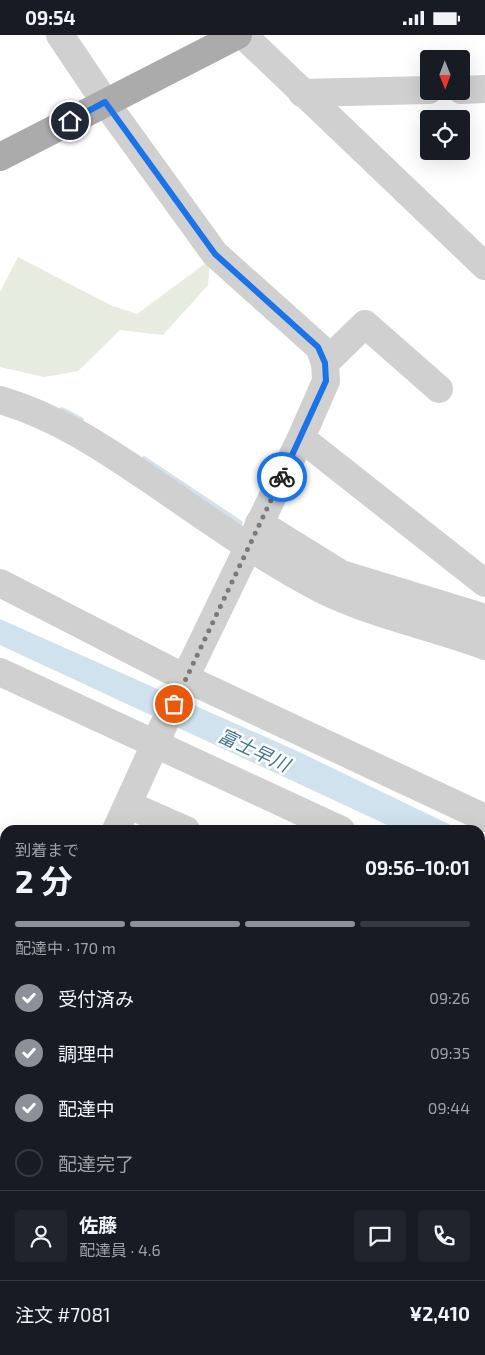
<!DOCTYPE html>
<html lang="ja">
<head>
<meta charset="utf-8">
<style>
	:root { --surface:#171b24; --page:#20242c; --text:#f1f3f6; --muted:#9ea1a6; --line:#363941; --accent:#8c9099 }
	body { margin:0; font-family:"Exo 2","Noto Sans JP",sans-serif; background:var(--page); color:var(--text); height:100vh; display:flex; flex-direction:column; font-size:19px; white-space:nowrap }
	* { box-sizing:border-box; margin:0 }
	p { font-size:16px; color:var(--muted) }
	.icon { flex:none; width:28px; height:28px; fill:none; stroke:currentColor; stroke-width:2; stroke-linecap:round; stroke-linejoin:round }
	.map { position:relative; flex:1; overflow:hidden }
	.sheet { position:absolute; left:0px; top:790px; width:485px; height:530px; display:flex; flex-direction:column; background:var(--surface); border-radius:15px 15px 0 0; box-shadow:0 5px 20px #0002 }
	.sheet>* { flex:none }
	.needle { width:32px; rotate:179deg }
	.tools { position:absolute; left:420px; top:15px; display:grid; gap:10px }
	.tools a { display:grid; place-items:center; width:50px; height:50px; border-radius:5px; background:var(--surface); box-shadow:0 5px 20px #0002; font-size:25px }
	.pin { position:absolute; display:grid; place-items:center; width:42px; height:42px; color:#fff; margin:-21px; border:2px solid #fff; border-radius:50%; box-shadow:0 1px 5px #0007 }
	.courier { position:absolute; display:grid; place-items:center; width:50px; height:50px; margin:-25px; border:4px solid #1a73e8; border-radius:50%; background:#fff; color:#222; box-shadow:0 1px 6px #0007 }
	.summary em { font-style:normal; font-weight:700 }
	.summary div { display:flex; flex-direction:column-reverse }
	.summary { display:flex; align-items:center; justify-content:space-between; height:85px; padding:0 15px }
	h1 { font-size:32px; font-weight:700; line-height:38px }
	.bar { display:grid; grid-template-columns:repeat(4,1fr); gap:8px 5px; align-content:center; height:60px; padding:0 15px }
	.bar i { height:6px; border-radius:4px; background:var(--line) }
	.bar .on { background:var(--accent) }
	.bar p { grid-column:span 4 }
	.line { display:flex; align-items:center; gap:12px; padding:0 15px; border-top:1px solid var(--line) }
	.line div { flex:1 }
	.round { display:grid; place-items:center; flex:none; width:52px; height:52px; border-radius:5px; background:var(--page) }
	ol { padding:0 15px; list-style:none }
	li { display:flex; align-items:center; gap:15px; height:55px }
	li p { margin-inline-start:auto }
	li .icon { padding:5px; border-radius:50%; background:var(--accent); color:#fff; stroke-width:4 }
	li:last-child { color:var(--muted) }
	li i { width:28px; height:28px; border:2px solid var(--line); border-radius:50% }
	.status { display:flex; justify-content:space-between; align-items:center; height:35px; padding:0 25px; background:var(--surface); direction:ltr }
	.status svg { height:14px; fill:currentColor }
	.map>svg:first-child { display:block }
	.green { fill:#e6ecdf }
	.water { fill:#cfe2ee }
	.lines { fill:none; stroke-linecap:round; stroke-linejoin:round }
	.stream { stroke:#cfe2ee; stroke-width:5.5 }
	.minor { stroke:#d0d0d0; stroke-width:28 }
	.major { stroke:#ababab; stroke-width:28 }
	.done { stroke:#7a7a7a; stroke-width:5; stroke-dasharray:0 9 }
	.route { stroke:#1a73e8; stroke-width:6 }
	.labels { text-anchor:middle; stroke-width:5; stroke-linejoin:round; paint-order:stroke }
	.water-label { font-size:19px; font-style:italic; fill:#3f7597; stroke:#fff }
</style>
</head>
<body>
<div class="status"><b>09:54</b><svg viewBox="0 0 49 12"><path d="M0 12V9h3v3zM5 12V6h3v6zM10 12V3h3v9zM15 12V0h3v12zM26 1h20v11H26zM47 4h2v5h-2z"/></svg></div>
<div class="map">
<svg width="485" height="1320" viewBox="0 0 485 1320">
	<rect width="100%" height="100%" fill="#fff"/>
	<!-- green -->
	<path class="green" d="M 18,222 L 110,270 L 137,279 L 210,225 L 208,250 L 163,300 L 120,295 L 78,336 L 44,342 L 0,332 L 0,257 Z"/>
	<!-- water -->
	<path class="water" d="M 0,584 L 295,715 L 461,795 L 398,795 L 0,610 Z"/>
	<g class="lines">
		<!-- stream -->
		<g class="stream">
			<path d="M 62,375 L 81,385"/>
			<path d="M 144,424 L 240,488"/>
		</g>
		<!-- minor -->
		<g class="minor">
			<path d="M 60,0 L 105,67 L 215,219 L 319,312 L 325,328 L 326,346 L 301,403 L 185,643 L 116,795"/>
			<path d="M 243,0 L 485,231"/>
			<path d="M 461,55 L 485,54"/>
			<path d="M 302,58 L 429,55"/>
			<path d="M 325,328 L 365,289 L 439,354"/>
			<path d="M 0,365 C 55,381 102,412 149,444 C 205,482 261,523 321,554 C 373,580 431,591 485,611"/>
			<path d="M 301,403 L 485,548"/>
			<path d="M 259,488 L 341,539 L 485,583"/>
			<path d="M 0,548 L 185,643 L 485,783"/>
			<path d="M 0,637 L 341,795"/>
			<path d="M 129,770 L 186,795"/>
			<path d="M 480,859 L 485,861"/>
			<path d="M 0,906 L 5,909"/>
			<path d="M 0,1032 L 5,1022"/>
			<path d="M 480,1072 L 485,1076"/>
			<path d="M 0,1142 L 5,1145"/>
			<path d="M 480,1216 L 485,1218"/>
			<path d="M 0,1267 L 4,1320"/>
			<path d="M 229,1315 L 235,1320"/>
			<path d="M 132,1320 L 136,1315"/>
		</g>
		<!-- major -->
		<path class="major" d="M 0,122 L 238,0"/>
	</g>
	<g class="lines">
		<!-- done -->
		<path class="done" d="M 174,669 L 282,442"/>
		<!-- route -->
		<path class="route" d="M 70,86 L 105,67 L 215,219 L 318,312 L 325,328 L 326,346 L 282,442"/>
	</g>
	<g class="labels">
		<!-- water labels -->
		<g class="water-label">
			<text transform="translate(254 715) rotate(25)" y="7">富士早川</text>
		</g>
	</g>
</svg>
<div class="tools">
<a><svg class="needle" viewBox="-14 -14 28 28"><path d="M0-13l5 13h-10z" fill="#e53935"/><path d="M0 13l5-13h-10z" fill="#9ea1a6"/></svg></a>
<a><svg class="icon" aria-label="locate" viewBox="0 0 24 24"><circle cx="12" cy="12" r="6"/><path d="M12 2v4M12 18v4M2 12h4M18 12h4"/></svg></a>
</div>
<div class="pin" style="left:174px;top:669px;background:#ea580c"><svg class="icon" aria-label="bag" viewBox="0 0 24 24"><path d="M5 8h14l-1 12H6zM9 8a3 3 0 0 1 6 0"/></svg></div>
<div class="pin" style="left:70px;top:86px;background:#1f2937"><svg class="icon" aria-label="home" viewBox="0 0 24 24"><path d="M3 11l9-7 9 7M6 9v11h12V9"/></svg></div>
<div class="courier" style="left:282px;top:442px"><svg class="icon" aria-label="bike" viewBox="0 0 24 24"><circle cx="6" cy="16" r="4"/><circle cx="18" cy="16" r="4"/><path d="M6 16l4-8h5l3 8M10 8l3 8H6M13 5h3"/></svg></div>
<section class="sheet">
<div class="summary"><div><h1>2 分</h1><p>到着まで</p></div><em>09:56–10:01</em></div>
<div class="bar"><i class="on"></i><i class="on"></i><i class="on"></i><i></i><p>配達中 · 170 m</p></div>
<ol>
<li><svg class="icon" aria-label="check" viewBox="0 0 24 24"><path d="M5 12l5 5 9-10"/></svg>受付済み<p>09:26</p></li>
<li><svg class="icon" aria-label="check" viewBox="0 0 24 24"><path d="M5 12l5 5 9-10"/></svg>調理中<p>09:35</p></li>
<li><svg class="icon" aria-label="check" viewBox="0 0 24 24"><path d="M5 12l5 5 9-10"/></svg>配達中<p>09:44</p></li>
<li><i></i>配達完了</li>
</ol>
<div class="line" style="height:90px"><a class="round"><svg class="icon" aria-label="person" viewBox="0 0 24 24"><circle cx="12" cy="8" r="4"/><path d="M4 21q1-7 8-7t8 7"/></svg></a><div><b>佐藤</b><p>配達員 · 4.6</p></div><a class="round"><svg class="icon" aria-label="chat" viewBox="0 0 24 24"><path d="M4 5h16v11H9l-5 4z"/></svg></a><a class="round"><svg class="icon" aria-label="phone" viewBox="0 0 24 24"><path d="M5 4h4l2 5-3 2q2 4 5 5l2-3 5 2v4C11 20 4 13 5 4z"/></svg></a></div>
<div class="line" style="height:65px"><div>注文 #7081</div><b>¥2,410</b></div>
</section>
</div>
</body>
</html>
